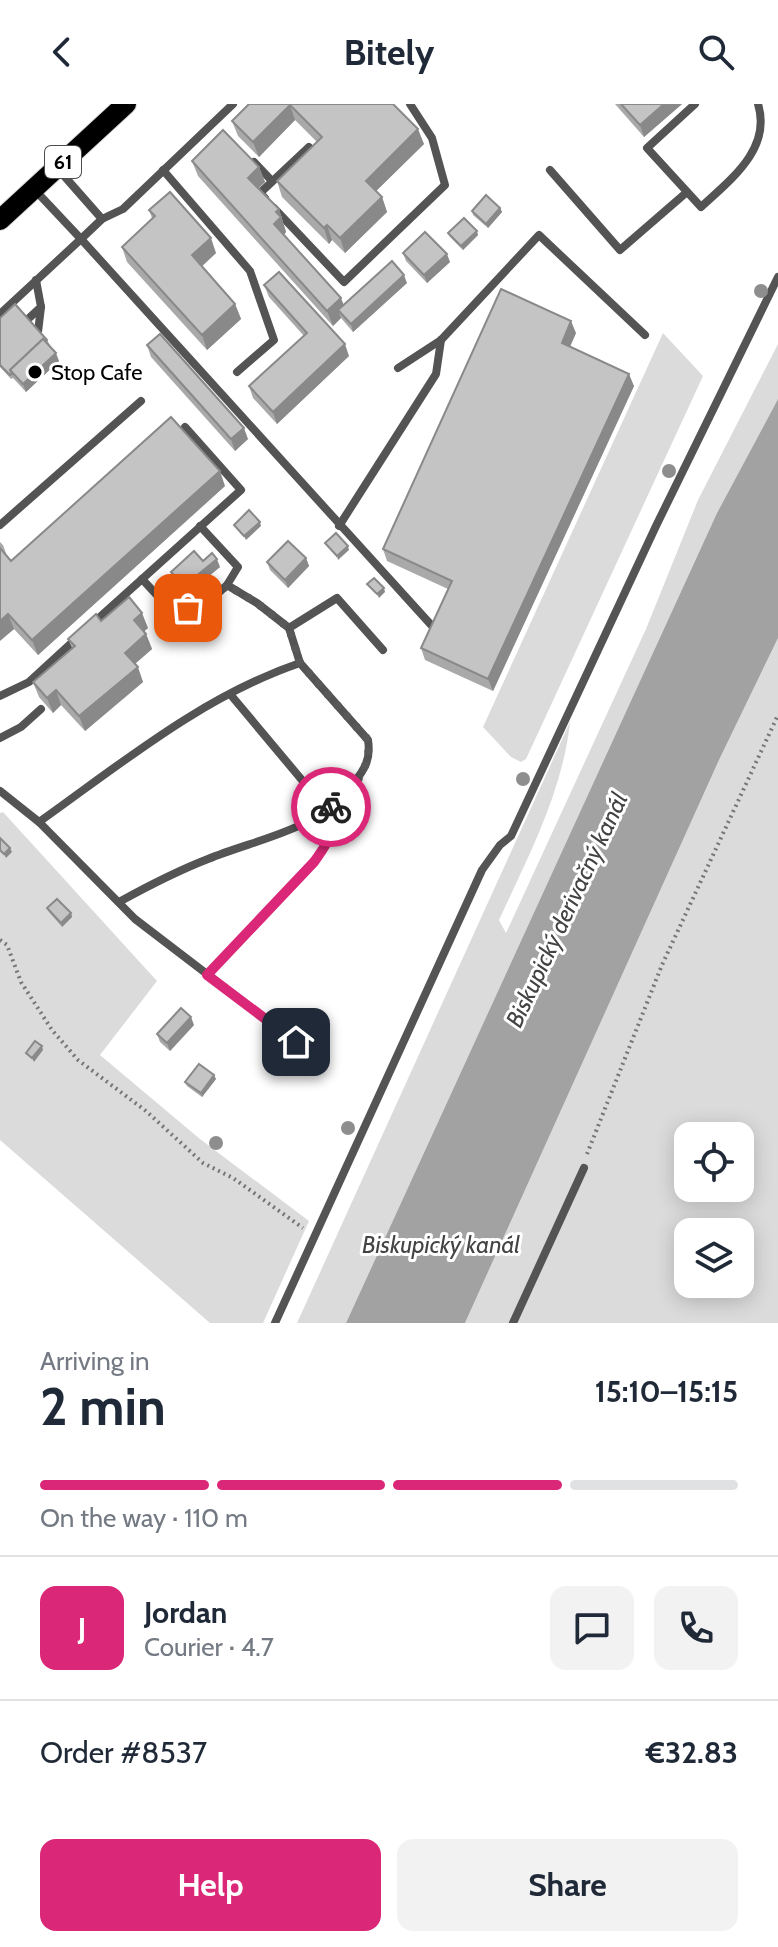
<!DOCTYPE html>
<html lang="en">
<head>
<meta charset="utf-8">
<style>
	:root { --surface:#fff; --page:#f2f2f3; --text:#1f2937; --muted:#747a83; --line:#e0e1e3; --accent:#db2777 }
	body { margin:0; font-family:Cabin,sans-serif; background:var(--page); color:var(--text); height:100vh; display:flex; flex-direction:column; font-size:30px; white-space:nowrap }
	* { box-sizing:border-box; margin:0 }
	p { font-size:26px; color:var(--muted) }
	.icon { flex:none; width:44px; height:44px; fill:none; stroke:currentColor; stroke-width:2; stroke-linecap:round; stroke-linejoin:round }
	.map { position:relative; height:1219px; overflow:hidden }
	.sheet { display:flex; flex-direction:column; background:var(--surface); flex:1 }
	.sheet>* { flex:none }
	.buttons { position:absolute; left:674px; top:1018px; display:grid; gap:16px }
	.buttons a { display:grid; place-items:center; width:80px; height:80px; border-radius:16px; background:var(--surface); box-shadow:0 4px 20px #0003; font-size:40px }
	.pin { position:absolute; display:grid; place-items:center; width:68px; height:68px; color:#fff; margin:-34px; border-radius:16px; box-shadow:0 4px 12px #0006 }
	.courier { position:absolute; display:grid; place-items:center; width:80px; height:80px; margin:-40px; border:6px solid #db2777; border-radius:50%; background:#fff; color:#222; box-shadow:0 2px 10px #0007 }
	.overview em { font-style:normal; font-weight:700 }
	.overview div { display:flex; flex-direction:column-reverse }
	.overview { display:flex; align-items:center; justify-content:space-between; height:136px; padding:0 40px }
	h1 { font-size:52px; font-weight:700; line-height:60px }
	.bar { display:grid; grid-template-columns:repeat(4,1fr); gap:12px 8px; align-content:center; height:96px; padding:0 40px }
	.bar i { height:10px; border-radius:6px; background:var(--line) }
	.bar .active { background:var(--accent) }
	.bar p { grid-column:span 4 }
	.line { display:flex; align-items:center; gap:20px; padding:0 40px; border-top:2px solid var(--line) }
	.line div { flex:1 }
	.round { display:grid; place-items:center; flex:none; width:84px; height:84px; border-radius:16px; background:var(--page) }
	.button { display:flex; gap:16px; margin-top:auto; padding:16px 40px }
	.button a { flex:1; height:92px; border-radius:16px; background:var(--accent); color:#fff; font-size:32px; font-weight:700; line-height:92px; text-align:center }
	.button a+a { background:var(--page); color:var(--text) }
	header { display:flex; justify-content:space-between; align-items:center; height:104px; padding:0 40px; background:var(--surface); font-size:36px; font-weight:700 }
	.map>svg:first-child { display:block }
	.green { fill:#dbdbdb; fill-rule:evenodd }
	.water { fill:#a2a2a2 }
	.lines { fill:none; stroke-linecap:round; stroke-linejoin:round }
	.primary-casing { stroke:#dbdbdb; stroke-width:22 }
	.path { stroke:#767676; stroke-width:4; stroke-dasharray:2 4; stroke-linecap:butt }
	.lane { stroke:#545454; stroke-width:8 }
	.primary { stroke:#000; stroke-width:20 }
	.tree { fill:#8e8e8e }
	.wall { fill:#a9a9a9 }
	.shaded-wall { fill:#898989 }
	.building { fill:#c4c4c4; stroke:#898989; stroke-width:2 }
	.done { stroke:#595959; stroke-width:8; stroke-dasharray:0 14.4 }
	.route { stroke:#db2777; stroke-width:10 }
	.poi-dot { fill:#000; stroke:#fff; stroke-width:3 }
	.labels { text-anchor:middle; stroke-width:6; stroke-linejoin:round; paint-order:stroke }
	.shield { fill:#fff; stroke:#4c4c4c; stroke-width:2 }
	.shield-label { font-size:20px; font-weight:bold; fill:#000 }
	.poi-label { font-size:22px; fill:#000; stroke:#fff; text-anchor:start }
	.water-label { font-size:24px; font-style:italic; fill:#434343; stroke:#fff }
</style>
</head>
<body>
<header><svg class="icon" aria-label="back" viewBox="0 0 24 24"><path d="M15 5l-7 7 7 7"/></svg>Bitely<svg class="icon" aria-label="search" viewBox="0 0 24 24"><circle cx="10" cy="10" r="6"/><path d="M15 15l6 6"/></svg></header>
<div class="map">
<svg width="778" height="1219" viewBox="0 0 778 1219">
	<rect width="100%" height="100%" fill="#fff"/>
	<!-- green -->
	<g class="green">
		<path d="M 663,229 L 703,272 L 526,655 L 521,658 L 511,653 L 483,623 Z"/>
		<path d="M 778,240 L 778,295 L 717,409 L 346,1219 L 297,1219 L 570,618 C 563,687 528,753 499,816 L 506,829 L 646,525 L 698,396 Z"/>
		<path d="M 778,534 L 778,1219 L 465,1219 L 719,656 ZM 688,1032 L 740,1032 L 740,1084 L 688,1084 ZM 688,1128 L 740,1128 L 740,1180 L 688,1180 Z"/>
		<path d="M 3,708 L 157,877 L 100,951 L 200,1035 L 309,1117 L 263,1219 L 210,1219 L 0,1036 L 0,709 Z"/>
	</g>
	<!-- water -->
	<path class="water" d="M 778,295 L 778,534 L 719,656 L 465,1219 L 346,1219 L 717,409 Z"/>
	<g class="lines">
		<defs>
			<path id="primary" d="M 0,116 L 126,0"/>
		</defs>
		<!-- primary casing -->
		<use href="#primary" class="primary-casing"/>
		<!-- path -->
		<g class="path">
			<path d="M 0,836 L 7,841 L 21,878 L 52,926 L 78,956 L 146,1007 L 203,1059 L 233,1074 L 303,1124"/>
			<path d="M 587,1050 L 662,861 L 778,611"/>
		</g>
		<!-- lane -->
		<g class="lane">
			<path d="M 233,0 L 123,105 L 102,115 L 81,135 L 433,523"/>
			<path d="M 695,0 L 647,44 L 701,103 C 730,76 772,45 758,0"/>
			<path d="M 254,58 L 272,77"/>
			<path d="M 58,65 L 102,115"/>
			<path d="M 163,66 L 250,167 L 274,236 L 237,268"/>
			<path d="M 550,66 L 620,146 L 687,88"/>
			<path d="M 265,94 L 260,89 L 309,43"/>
			<path d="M 274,104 L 344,178 L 445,81 L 432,34 L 410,0"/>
			<path d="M 0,210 L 81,135 L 34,85"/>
			<path d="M 27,216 L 41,203 L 36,176"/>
			<path d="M 38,228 L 41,203"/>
			<path d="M 398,264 L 441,236 L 539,131 L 645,231"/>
			<path d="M 0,421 L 141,297"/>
			<path d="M 200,422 L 238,463 L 227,481 L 257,499 L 289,524"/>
			<path d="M 339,422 L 436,270 L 441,236"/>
			<path d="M 142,475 L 167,502 C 197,504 206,502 227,481"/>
			<path d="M 91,521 L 241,386 L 185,323"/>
			<path d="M 300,559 L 289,524 L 337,494 L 383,546"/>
			<path d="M 0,592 L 29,578 L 78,533"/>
			<path d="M 0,634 L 21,623 L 41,605"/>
			<path d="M 0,687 L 39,718 L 135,815 L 317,954"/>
			<path d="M 39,718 C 122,659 203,592 300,559 L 368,636 C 371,655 365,665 353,680 C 318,727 259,734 208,755 C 177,767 148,782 119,798"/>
			<path d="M 207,871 L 314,758 C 329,737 334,732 327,706 L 230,590"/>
			<path d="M 275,1219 L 482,766 L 500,741 L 511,732 L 656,422 L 778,173"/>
			<path d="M 513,1219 L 584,1064"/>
		</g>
		<!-- primary -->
		<use href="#primary" class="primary"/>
	</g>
	<!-- trees -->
	<g class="tree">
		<circle cx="761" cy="187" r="7"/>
		<circle cx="669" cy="367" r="7"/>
		<circle cx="523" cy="675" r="7"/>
		<circle cx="348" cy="1024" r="7"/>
		<circle cx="216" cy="1039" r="7"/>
	</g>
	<!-- wall -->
	<g class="wall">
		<path d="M 249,0 L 393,0 L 424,40 L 376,87 L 382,93 L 387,108 L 345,149 L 332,136 L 329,140 L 282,93 L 277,77 L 317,38 L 295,16 L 259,53 L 238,32 L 232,17 Z"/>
		<path d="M 615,0 L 682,0 L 644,33 Z"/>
		<path d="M 192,57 L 259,63 L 265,78 L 258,85 L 279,105 L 286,128 L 284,131 L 344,201 L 407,179 L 353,228 L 341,214 L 333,222 L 198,72 Z"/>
		<path d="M 500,104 L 502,108 L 488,124 L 473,111 L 472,107 Z"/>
		<path d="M 149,106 L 216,149 L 202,162 L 235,200 L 241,215 L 207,246 L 127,158 L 122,143 L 152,114 Z"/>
		<path d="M 448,129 L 478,131 L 463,146 L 450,133 Z"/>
		<path d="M 403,149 L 450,158 L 427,179 L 406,157 Z"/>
		<path d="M 264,181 L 349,252 L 277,320 L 253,294 L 249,282 L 304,232 L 269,193 Z"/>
		<path d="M 0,214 L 47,236 L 59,257 L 26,288 L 13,274 L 11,275 L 0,263 Z"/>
		<path d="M 576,229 L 570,243 L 634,282 L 493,587 L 425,556 L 421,544 L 448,485 L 387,457 L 383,445 Z"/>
		<path d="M 147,241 L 248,335 L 235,347 L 151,253 Z"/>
		<path d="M 225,382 L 38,551 L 14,525 L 0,536 L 0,438 L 3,441 L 7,452 L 11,457 Z"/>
		<path d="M 306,454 L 309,462 L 288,484 L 270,466 L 267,458 Z"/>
		<path d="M 203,457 L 220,463 L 187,490 L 174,476 L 171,468 Z"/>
		<path d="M 101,517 L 148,524 L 144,527 L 146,530 L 152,545 L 135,560 L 143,578 L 85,627 L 61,601 L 53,609 L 39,593 L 33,578 L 72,544 L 68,535 Z"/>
		<path d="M 47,804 L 71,809 L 72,813 L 62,823 L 49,808 Z"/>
		<path d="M 194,921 L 170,947 L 160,938 L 157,930 Z"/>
		<path d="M 216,975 L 202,993 L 187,982 L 185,978 Z"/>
	</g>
	<!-- shaded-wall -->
	<g class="shaded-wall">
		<path d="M 664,0 L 682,0 L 644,33 L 640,21 Z"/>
		<path d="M 290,1 L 295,16 L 259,53 L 253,38 Z"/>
		<path d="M 418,25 L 424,40 L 371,92 L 366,77 Z"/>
		<path d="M 259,63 L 265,78 L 253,89 L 248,74 Z"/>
		<path d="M 382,93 L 387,108 L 345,149 L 340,134 Z"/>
		<path d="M 500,104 L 502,108 L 488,124 L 486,120 Z"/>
		<path d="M 279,105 L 286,128 L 280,135 L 274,120 L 276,108 Z"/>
		<path d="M 327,121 L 332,136 L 329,140 L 324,124 Z"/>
		<path d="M 477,127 L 478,131 L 463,146 L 461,142 Z"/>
		<path d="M 211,134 L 216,149 L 198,166 L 192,151 Z"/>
		<path d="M 447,150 L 450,158 L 427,179 L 424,171 Z"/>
		<path d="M 404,171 L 407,179 L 353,228 L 351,220 Z"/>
		<path d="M 341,194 L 347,209 L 338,206 L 341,214 L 333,222 L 327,207 Z"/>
		<path d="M 235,200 L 241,215 L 207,246 L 202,231 Z"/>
		<path d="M 571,217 L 576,229 L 566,251 L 562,239 Z"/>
		<path d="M 345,240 L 349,252 L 277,320 L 273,308 Z"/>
		<path d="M 56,249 L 59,257 L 26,288 L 23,280 Z"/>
		<path d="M 629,270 L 634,282 L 493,587 L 488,575 Z"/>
		<path d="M 244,324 L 248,335 L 235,347 L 231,335 Z"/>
		<path d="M 220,367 L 225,382 L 38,551 L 32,536 Z"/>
		<path d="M 260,418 L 261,422 L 246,436 L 244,432 Z"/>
		<path d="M 348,442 L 349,446 L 338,456 L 337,452 Z"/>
		<path d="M 306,454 L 309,462 L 288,484 L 285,476 Z"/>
		<path d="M 217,455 L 220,463 L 187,490 L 184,482 Z"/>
		<path d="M 384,484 L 385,488 L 379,494 L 377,490 Z"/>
		<path d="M 142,509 L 148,524 L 139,532 L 134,516 Z"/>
		<path d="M 8,510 L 14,525 L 0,537 L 0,517 Z"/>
		<path d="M 146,530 L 152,545 L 130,564 L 125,549 Z"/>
		<path d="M 138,563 L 143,578 L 85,627 L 79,612 Z"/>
		<path d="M 56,586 L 61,601 L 53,609 L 47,594 Z"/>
		<path d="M 10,744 L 12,748 L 6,754 L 4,750 Z"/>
		<path d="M 71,809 L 72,813 L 62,823 L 61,819 Z"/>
		<path d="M 191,913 L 194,921 L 170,947 L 167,939 Z"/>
		<path d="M 42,942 L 43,946 L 34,958 L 32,954 Z"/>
		<path d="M 214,971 L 216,975 L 202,993 L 201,989 Z"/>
	</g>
	<!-- building -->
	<g class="building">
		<path d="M 249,0 L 393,0 L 418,25 L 366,77 L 382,93 L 340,134 L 327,121 L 324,124 L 277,77 L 322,33 L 290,1 L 253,38 L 232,17 Z"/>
		<path d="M 621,0 L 664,0 L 640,21 Z"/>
		<path d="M 223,26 L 259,63 L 248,74 L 279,105 L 276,108 L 281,113 L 274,120 L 341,194 L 327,207 L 192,57 Z"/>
		<path d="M 170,88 L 211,134 L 192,151 L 235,200 L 202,231 L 122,143 L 155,112 L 149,106 Z"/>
		<path d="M 486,91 L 500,104 L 486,120 L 472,107 Z"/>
		<path d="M 464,114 L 477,127 L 461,142 L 448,129 Z"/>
		<path d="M 425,128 L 447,150 L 424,171 L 403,149 Z"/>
		<path d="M 392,157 L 404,171 L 351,220 L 338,206 Z"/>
		<path d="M 279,168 L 345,240 L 273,308 L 249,282 L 307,229 L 264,181 Z"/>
		<path d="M 501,185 L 571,217 L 562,239 L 629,270 L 488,575 L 421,544 L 452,477 L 383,445 Z"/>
		<path d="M 15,200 L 47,236 L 46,238 L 43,235 L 10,266 L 12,270 L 10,271 L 0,261 L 0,214 Z"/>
		<path d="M 160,230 L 244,324 L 231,335 L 147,241 Z"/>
		<path d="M 43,235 L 56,249 L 23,280 L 10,266 Z"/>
		<path d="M 171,313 L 220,367 L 32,536 L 8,510 L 0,517 L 0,444 L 11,457 Z"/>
		<path d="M 249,406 L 260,418 L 244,432 L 234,421 Z"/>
		<path d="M 336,429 L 348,442 L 337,452 L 325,439 Z"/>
		<path d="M 288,437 L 306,454 L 285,476 L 267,458 Z"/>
		<path d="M 194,447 L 203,457 L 212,449 L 217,455 L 184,482 L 171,468 Z"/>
		<path d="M 374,474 L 384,484 L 377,490 L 367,480 Z"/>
		<path d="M 129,493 L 142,509 L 134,516 L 146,530 L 125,549 L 138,563 L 79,612 L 56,586 L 47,594 L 33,578 L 75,542 L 68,535 L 96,510 L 101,517 Z"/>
		<path d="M 0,734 L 10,744 L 4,750 L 0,746 Z"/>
		<path d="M 57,795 L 71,809 L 61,819 L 47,804 Z"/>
		<path d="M 181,904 L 191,913 L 167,939 L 157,930 Z"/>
		<path d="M 35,937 L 42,942 L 32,954 L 26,949 Z"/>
		<path d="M 199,960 L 214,971 L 201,989 L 185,978 Z"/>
	</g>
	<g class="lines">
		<!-- done -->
		<path class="done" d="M 188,504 L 209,499 L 227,481 L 257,499 L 289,524 L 300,559 L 368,636 C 372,663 353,687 331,703"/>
		<!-- route -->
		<path class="route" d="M 296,938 L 207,871 L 314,758 C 329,737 334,732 327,706 L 331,703"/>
	</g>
	<!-- markers -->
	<circle class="poi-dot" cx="35" cy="268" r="8"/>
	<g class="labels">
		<!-- shield labels -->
		<rect class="shield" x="45" y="42" width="36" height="32" rx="6"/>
		<g class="shield-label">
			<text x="63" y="65">61</text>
		</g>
		<!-- poi labels -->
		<g class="poi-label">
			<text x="51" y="276">Stop Cafe</text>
		</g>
		<!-- water labels -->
		<g class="water-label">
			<text transform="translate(567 806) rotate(-65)" y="8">Biskupický derivačný kanál</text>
			<text x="441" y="1149">Biskupický kanál</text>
		</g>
	</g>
</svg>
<div class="buttons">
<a><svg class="icon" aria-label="locate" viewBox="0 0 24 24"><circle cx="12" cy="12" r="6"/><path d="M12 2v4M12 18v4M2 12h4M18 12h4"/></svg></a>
<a><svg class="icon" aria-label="layers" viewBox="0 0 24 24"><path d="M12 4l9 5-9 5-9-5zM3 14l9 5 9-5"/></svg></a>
</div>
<div class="pin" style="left:188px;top:504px;background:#ea580c"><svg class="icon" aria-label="bag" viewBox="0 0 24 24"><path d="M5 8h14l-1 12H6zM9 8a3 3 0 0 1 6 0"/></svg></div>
<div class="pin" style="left:296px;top:938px;background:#1f2937"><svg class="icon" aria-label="home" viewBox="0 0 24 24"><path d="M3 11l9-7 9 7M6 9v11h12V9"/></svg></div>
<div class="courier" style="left:331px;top:703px"><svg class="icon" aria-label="bike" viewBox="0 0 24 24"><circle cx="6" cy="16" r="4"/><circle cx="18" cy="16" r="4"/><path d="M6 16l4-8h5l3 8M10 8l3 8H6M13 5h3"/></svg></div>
</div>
<section class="sheet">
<div class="overview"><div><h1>2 min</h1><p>Arriving in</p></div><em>15:10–15:15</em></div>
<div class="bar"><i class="active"></i><i class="active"></i><i class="active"></i><i></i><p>On the way · 110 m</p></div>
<div class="line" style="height:144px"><b class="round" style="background:var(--accent);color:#fff">J</b><div><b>Jordan</b><p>Courier · 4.7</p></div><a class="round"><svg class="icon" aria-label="chat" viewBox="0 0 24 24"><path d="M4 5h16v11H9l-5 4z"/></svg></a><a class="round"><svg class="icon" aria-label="phone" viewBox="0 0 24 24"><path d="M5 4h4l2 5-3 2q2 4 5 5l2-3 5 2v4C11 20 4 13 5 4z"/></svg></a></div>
<div class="line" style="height:104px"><div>Order #8537</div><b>€32.83</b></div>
<div class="button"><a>Help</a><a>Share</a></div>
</section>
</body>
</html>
